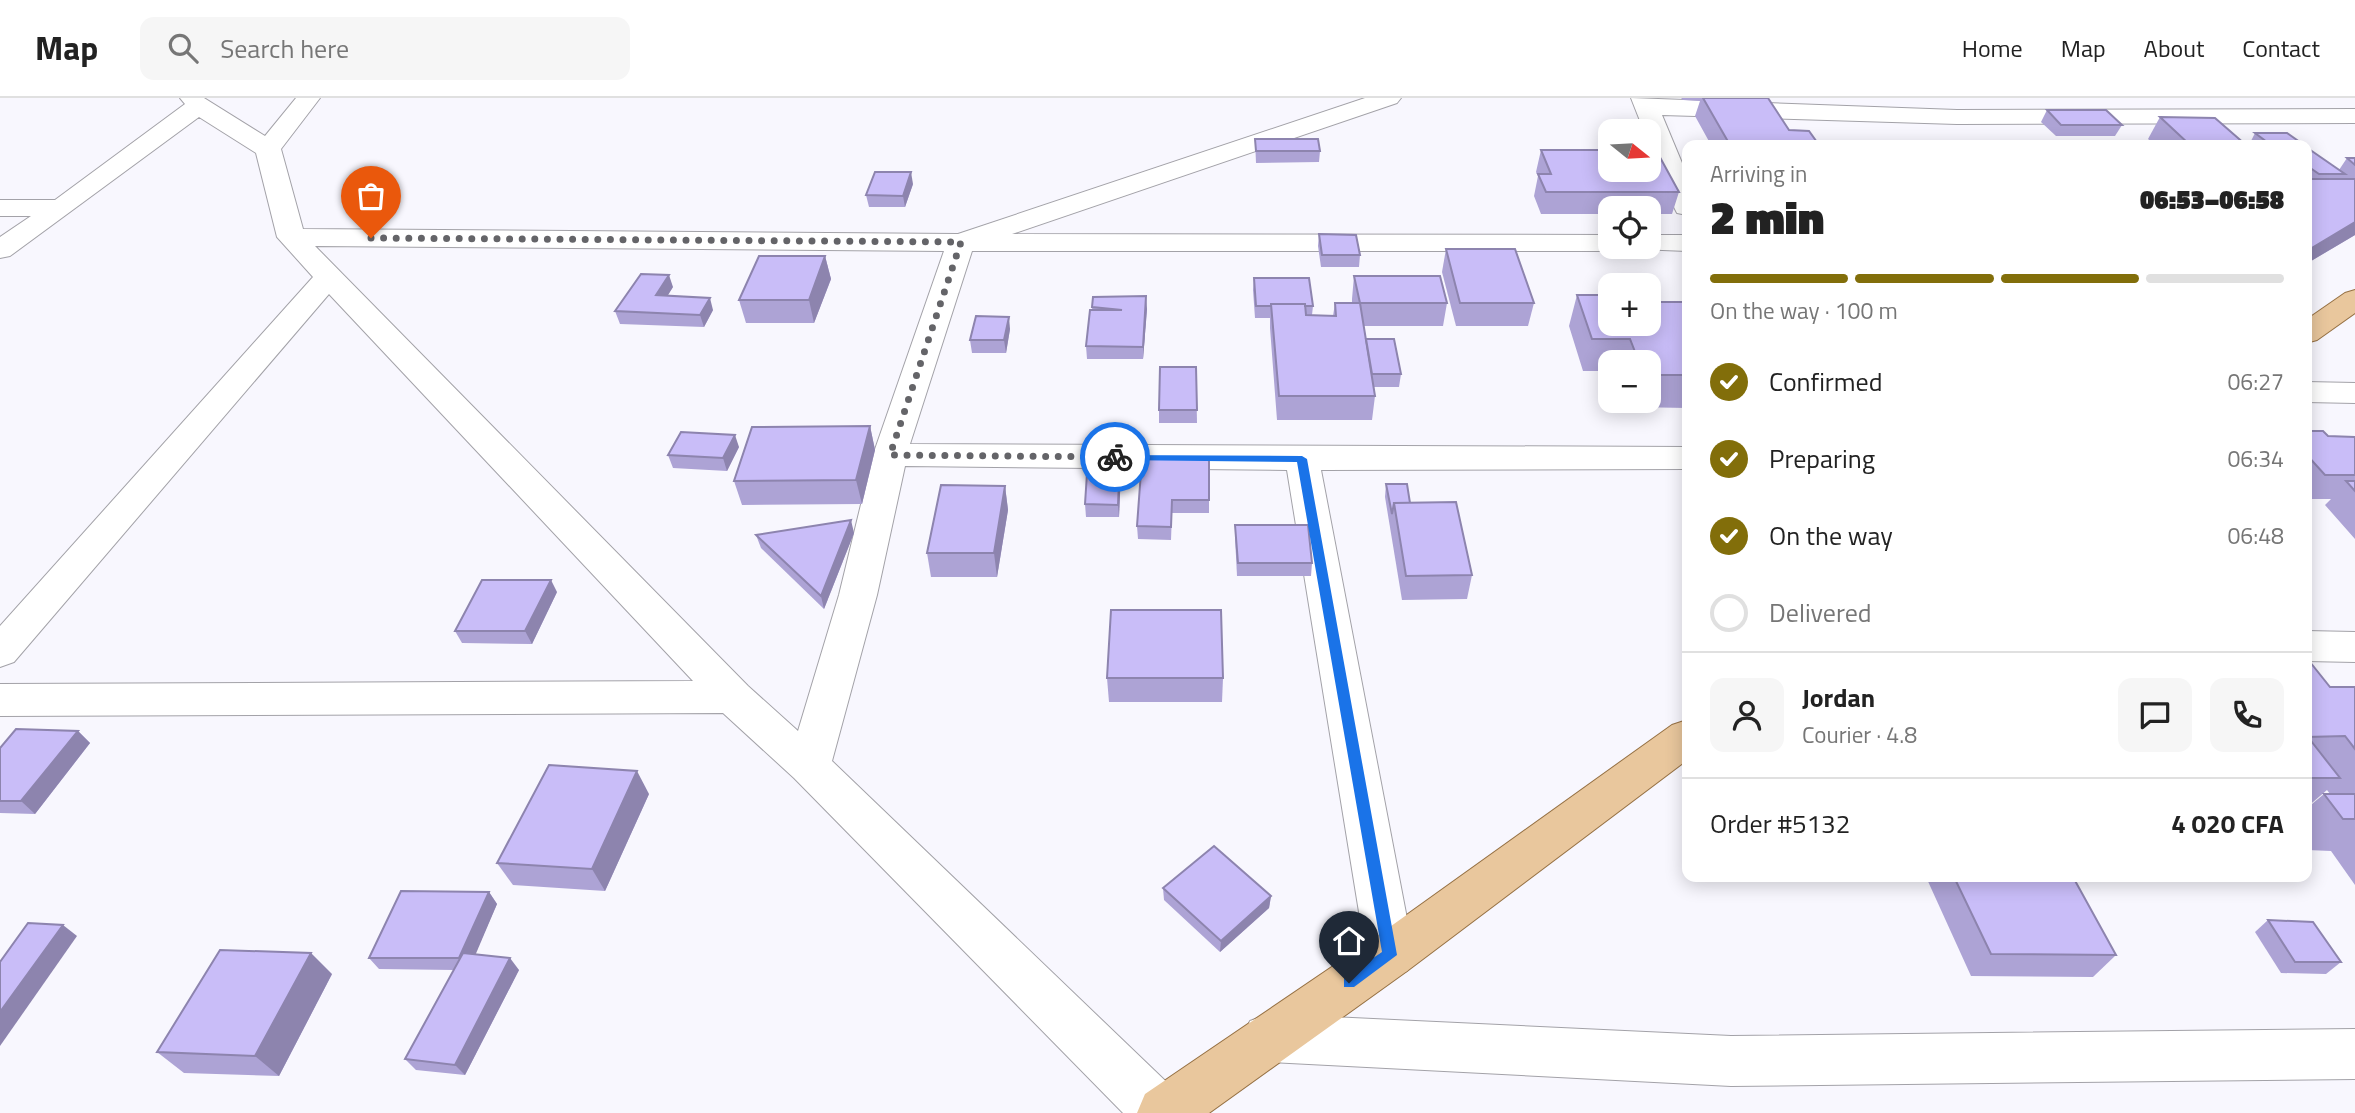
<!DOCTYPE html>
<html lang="en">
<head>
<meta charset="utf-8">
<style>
	:root { --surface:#fff; --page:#f6f6f6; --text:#222; --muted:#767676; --line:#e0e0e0; --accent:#826e0a }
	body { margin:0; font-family:"Titillium Web",sans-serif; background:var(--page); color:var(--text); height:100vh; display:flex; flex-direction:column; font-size:26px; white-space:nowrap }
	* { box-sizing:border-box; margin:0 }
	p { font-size:23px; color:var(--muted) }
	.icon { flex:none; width:38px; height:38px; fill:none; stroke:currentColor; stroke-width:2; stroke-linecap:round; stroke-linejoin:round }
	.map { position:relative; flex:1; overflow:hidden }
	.details { position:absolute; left:1682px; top:42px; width:630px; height:742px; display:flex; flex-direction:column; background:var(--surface); border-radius:14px; box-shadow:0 4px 18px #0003 }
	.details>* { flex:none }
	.needle { width:46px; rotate:108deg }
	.controls { position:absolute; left:1598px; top:21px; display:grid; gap:14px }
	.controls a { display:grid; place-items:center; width:63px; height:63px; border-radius:14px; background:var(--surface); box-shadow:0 4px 18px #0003; font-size:35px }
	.pin { position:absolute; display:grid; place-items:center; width:60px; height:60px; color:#fff; margin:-72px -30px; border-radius:50% 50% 50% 0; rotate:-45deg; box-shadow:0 0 7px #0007 }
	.pin .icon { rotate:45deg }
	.courier { position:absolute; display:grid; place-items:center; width:70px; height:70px; margin:-35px; border:5px solid #1a73e8; border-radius:50%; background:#fff; color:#222; box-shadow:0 2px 9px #0007 }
	.headline em { font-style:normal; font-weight:800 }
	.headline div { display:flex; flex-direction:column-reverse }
	.headline { display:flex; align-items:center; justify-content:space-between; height:119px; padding:0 28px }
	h1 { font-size:46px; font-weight:800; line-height:52px }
	.bar { display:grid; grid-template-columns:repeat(4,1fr); gap:10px 7px; align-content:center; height:84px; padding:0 28px }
	.bar i { height:9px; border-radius:5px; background:var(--line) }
	.bar .on { background:var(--accent) }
	.bar p { grid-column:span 4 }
	.line { display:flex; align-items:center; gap:18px; padding:0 28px; border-top:2px solid var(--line) }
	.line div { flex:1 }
	.round { display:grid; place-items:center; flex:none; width:74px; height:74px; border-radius:14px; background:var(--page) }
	ol { padding:0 28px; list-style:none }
	li { display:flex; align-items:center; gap:21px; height:77px }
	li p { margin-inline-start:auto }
	li .icon { padding:7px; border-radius:50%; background:var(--accent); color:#fff; stroke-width:4 }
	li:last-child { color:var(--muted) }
	li i { width:38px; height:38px; border:4px solid var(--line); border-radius:50% }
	header { display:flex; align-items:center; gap:42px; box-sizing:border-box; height:98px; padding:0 35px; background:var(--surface); border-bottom:2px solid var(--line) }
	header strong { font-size:33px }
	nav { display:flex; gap:38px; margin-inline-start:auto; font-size:24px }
	.search { width:490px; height:63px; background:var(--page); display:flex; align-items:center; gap:18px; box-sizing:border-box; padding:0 24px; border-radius:14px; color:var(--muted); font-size:26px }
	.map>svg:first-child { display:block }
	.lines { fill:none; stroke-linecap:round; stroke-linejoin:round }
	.minor-casing { stroke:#a3a2a8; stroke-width:2 }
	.major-casing { stroke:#967144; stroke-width:2 }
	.minor { fill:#fff; fill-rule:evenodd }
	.major { fill:#e9c79d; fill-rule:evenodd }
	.wall { fill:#ada3d5 }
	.shaded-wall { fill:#8d84ae }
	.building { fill:#c9bdf8; stroke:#8d84ae; stroke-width:2 }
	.route { fill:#1a73e8 }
	.done { stroke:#646468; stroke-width:7; stroke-dasharray:0 12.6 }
</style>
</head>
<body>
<header>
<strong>Map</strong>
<div class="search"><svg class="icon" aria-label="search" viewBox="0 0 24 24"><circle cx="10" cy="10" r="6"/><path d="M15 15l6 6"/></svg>Search here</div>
<nav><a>Home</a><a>Map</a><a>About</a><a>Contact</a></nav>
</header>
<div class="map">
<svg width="2355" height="1015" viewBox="0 0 2355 1015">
	<rect width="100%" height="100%" fill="#f8f7fe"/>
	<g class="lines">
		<defs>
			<g id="minor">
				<path d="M 180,0 L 204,0 L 265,38 L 296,0 L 320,0 L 281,51 L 303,131 L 958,136 L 1365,0 L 1401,0 L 1397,5 L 1012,136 L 1610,137 L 1610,149 L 1621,149 L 1610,153 L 972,153 L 910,346 L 1687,349 L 1687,371 L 1321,372 L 1414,857 L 1407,873 L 1390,879 L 1373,873 L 1366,857 L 1287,372 L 905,368 L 877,497 L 832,663 L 1179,996 L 1187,1015 L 1123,1015 L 794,680 L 723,615 L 0,618 L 0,586 L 693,583 L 329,196 L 14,564 L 0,569 L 0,528 L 313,179 L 277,139 L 256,55 L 199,19 L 10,158 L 0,160 L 0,139 L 31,118 L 0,118 L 0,102 L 55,102 L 185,6 ZM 315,148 L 944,153 L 873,357 L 839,497 L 798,633 L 748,588 Z"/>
				<path d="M 1631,0 L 1957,12 L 2355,11 L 2355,25 L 1957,26 L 1662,17 L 1687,77 L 1687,117 L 1677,115 L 1674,109 L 1648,45 L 1648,33 L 1644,33 Z"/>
				<path d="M 1648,137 L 1687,137 L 1687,153 L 1638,151 L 1637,149 L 1648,149 Z"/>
				<path d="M 2306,284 L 2355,285 L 2355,305 L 2306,304 Z"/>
				<path d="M 2306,533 L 2355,534 L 2355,564 L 2306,563 Z"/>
				<path d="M 1268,916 L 1731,938 L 2355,931 L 2355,981 L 1731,988 L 1268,964 L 1250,957 L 1242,940 L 1250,923 Z"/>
			</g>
			<g id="major">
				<path d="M 2355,192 L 2355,215 L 2317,242 L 2306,245 L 2306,222 L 2345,195 Z"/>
				<path d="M 1687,622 L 1687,662 L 1407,873 L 1209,1015 L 1137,1015 L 1145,996 L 1373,841 L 1672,627 Z"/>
			</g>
		</defs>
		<!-- minor casing -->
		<use href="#minor" class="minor-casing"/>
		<!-- major casing -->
		<use href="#major" class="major-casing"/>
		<!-- minor -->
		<use href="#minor" class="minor"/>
		<!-- major -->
		<use href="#major" class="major"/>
	</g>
	<!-- wall -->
	<g class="wall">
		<path d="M 1681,0 L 1769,0 L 1769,2 L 1789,32 L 1819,47 L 1711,47 L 1695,18 L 1700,3 L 1683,2 Z"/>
		<path d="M 2047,12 L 2122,27 L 2115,38 L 2056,38 L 2041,24 Z"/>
		<path d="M 2160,19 L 2246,47 L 2155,47 L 2148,41 Z"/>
		<path d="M 2255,35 L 2304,47 L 2249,47 Z"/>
		<path d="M 1255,41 L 1320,53 L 1319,64 L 1256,65 Z"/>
		<path d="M 2306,49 L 2339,72 L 2347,60 L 2355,60 L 2355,137 L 2306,166 Z"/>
		<path d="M 1541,52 L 1679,94 L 1672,116 L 1648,116 L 1648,110 L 1610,110 L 1610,116 L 1541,116 L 1534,98 L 1538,78 L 1536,74 Z"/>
		<path d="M 913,86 L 905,109 L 869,109 L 866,97 Z"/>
		<path d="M 1319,136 L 1360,157 L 1359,169 L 1321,169 L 1318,148 Z"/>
		<path d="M 1446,151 L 1534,205 L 1528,228 L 1456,228 L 1442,174 Z"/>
		<path d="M 825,158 L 831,181 L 814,225 L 746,225 L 739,202 Z"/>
		<path d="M 1354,178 L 1447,205 L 1443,228 L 1364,228 L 1366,241 L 1401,276 L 1399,289 L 1374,289 L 1375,298 L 1372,322 L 1277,322 L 1270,230 L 1270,220 L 1255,220 L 1253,192 L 1254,180 L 1313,208 L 1312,217 L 1333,218 L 1335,205 L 1352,205 L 1352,201 Z"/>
		<path d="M 673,189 L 667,198 L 713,212 L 704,229 L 620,226 L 615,213 Z"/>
		<path d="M 1577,197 L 1610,226 L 1687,204 L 1687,310 L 1633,309 L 1631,303 L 1648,303 L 1648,264 L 1610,264 L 1610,273 L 1583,273 L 1569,228 Z"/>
		<path d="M 1093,199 L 1147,211 L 1143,261 L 1087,261 L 1086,248 L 1092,212 Z"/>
		<path d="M 1010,231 L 1006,255 L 972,255 L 970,242 Z"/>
		<path d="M 1196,269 L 1197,325 L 1159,325 L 1159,312 Z"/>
		<path d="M 870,328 L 875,352 L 862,406 L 742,407 L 734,383 Z"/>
		<path d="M 2328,338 L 2355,339 L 2355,441 L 2325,407 L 2331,401 L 2306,401 L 2306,356 Z"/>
		<path d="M 739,349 L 727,373 L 673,370 L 668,357 Z"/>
		<path d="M 1142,360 L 1209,402 L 1209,415 L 1172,415 L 1171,442 L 1138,441 L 1137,428 Z"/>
		<path d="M 1121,373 L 1119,419 L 1086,419 L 1085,406 Z"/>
		<path d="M 1386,386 L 1410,405 L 1472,477 L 1467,501 L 1402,502 L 1385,399 Z"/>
		<path d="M 1005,388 L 1008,412 L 997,479 L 931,479 L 927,455 Z"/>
		<path d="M 1235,427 L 1312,465 L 1311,478 L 1237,478 L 1235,439 Z"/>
		<path d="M 854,435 L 824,511 L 761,450 L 756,437 Z"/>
		<path d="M 557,494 L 532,546 L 462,545 L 455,533 Z"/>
		<path d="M 2306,559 L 2330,589 L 2355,589 L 2355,787 L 2331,753 L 2307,752 L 2306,751 L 2306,711 L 2324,696 L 2330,696 L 2327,692 L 2306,710 Z"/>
		<path d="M 1107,580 L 1223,580 L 1222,604 L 1109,604 Z"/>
		<path d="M 78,633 L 90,645 L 35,716 L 0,715 L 0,650 Z"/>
		<path d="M 649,696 L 605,793 L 513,787 L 497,765 Z"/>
		<path d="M 1926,779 L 2073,779 L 2116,857 L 2093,879 L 1971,878 Z"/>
		<path d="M 1163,790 L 1271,798 L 1269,810 L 1220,854 L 1164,802 Z"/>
		<path d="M 489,794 L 497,806 L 475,856 L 519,872 L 465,977 L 416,972 L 405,961 L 454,872 L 379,871 L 369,860 Z"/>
		<path d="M 2268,822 L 2341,864 L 2326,876 L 2281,875 L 2255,834 Z"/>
		<path d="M 332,876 L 279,978 L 184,975 L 157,954 Z"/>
	</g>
	<!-- shaded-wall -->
	<g class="shaded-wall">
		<path d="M 911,74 L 913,86 L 905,109 L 903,98 Z"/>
		<path d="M 2355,124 L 2355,137 L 2306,166 L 2306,157 L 2310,151 Z"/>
		<path d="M 825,158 L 831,181 L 814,225 L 809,202 Z"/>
		<path d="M 669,177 L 673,189 L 660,210 L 656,197 Z"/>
		<path d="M 1146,198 L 1147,211 L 1143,261 L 1143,249 Z"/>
		<path d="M 710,200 L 713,212 L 704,229 L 700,217 Z"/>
		<path d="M 1009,219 L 1010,231 L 1006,255 L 1004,242 Z"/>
		<path d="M 870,328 L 875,352 L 862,406 L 856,382 Z"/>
		<path d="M 735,337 L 739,349 L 727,373 L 723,360 Z"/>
		<path d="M 1120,360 L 1121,373 L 1119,419 L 1118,407 Z"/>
		<path d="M 1005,388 L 1008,412 L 997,479 L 994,455 Z"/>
		<path d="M 851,422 L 854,435 L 824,511 L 821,498 Z"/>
		<path d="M 551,482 L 557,494 L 532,546 L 525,533 Z"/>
		<path d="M 78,633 L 90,645 L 35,716 L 21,703 Z"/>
		<path d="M 637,673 L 649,696 L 605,793 L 592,771 Z"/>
		<path d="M 489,794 L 497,806 L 469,872 L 459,860 Z"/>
		<path d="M 1271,798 L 1269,810 L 1220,854 L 1221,843 Z"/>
		<path d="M 63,827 L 77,838 L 0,948 L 0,914 Z"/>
		<path d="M 311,855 L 332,876 L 279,978 L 255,958 Z"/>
		<path d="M 510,860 L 519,872 L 465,977 L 455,967 Z"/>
	</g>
	<!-- building -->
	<g class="building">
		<path d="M 1703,0 L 1768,0 L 1789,32 L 1809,33 L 1819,47 L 1730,47 Z"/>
		<path d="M 2047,12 L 2106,12 L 2122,27 L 2061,27 Z"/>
		<path d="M 2160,19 L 2215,20 L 2246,47 L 2190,47 Z"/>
		<path d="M 2255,35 L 2287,35 L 2304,47 L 2271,47 Z"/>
		<path d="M 1255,41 L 1318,41 L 1320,53 L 1256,53 Z"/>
		<path d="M 2306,49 L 2345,76 L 2319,76 L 2306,67 Z"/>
		<path d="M 1541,52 L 1610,52 L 1610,72 L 1648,72 L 1648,52 L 1656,52 L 1679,94 L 1546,94 L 1538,76 L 1551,76 Z"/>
		<path d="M 2347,60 L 2355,60 L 2355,67 Z"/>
		<path d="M 875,74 L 911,74 L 903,98 L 866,97 Z"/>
		<path d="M 2306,81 L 2355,81 L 2355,124 L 2310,151 L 2306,148 Z"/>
		<path d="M 1319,136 L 1356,137 L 1360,157 L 1322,157 Z"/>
		<path d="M 1446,151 L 1515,151 L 1534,205 L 1460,205 Z"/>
		<path d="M 759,158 L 825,158 L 809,202 L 739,202 Z"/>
		<path d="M 641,176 L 669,177 L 656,197 L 710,200 L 700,217 L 615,213 Z"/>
		<path d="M 1354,178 L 1440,178 L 1447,205 L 1360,205 L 1375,298 L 1279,298 L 1271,206 L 1305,206 L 1306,217 L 1336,218 L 1335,205 L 1360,205 Z"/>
		<path d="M 1254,180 L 1309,180 L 1313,208 L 1305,208 L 1305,206 L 1271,206 L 1271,208 L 1256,208 Z"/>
		<path d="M 1577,197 L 1610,197 L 1610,226 L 1648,226 L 1648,204 L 1687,204 L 1687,277 L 1648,277 L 1648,264 L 1639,264 L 1630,241 L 1592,241 Z"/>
		<path d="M 1146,198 L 1143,249 L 1086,248 L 1090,212 L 1122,212 L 1092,209 L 1093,199 Z"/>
		<path d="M 976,218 L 1009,219 L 1004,242 L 970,242 Z"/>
		<path d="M 1366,241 L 1394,241 L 1401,276 L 1372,276 Z"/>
		<path d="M 1160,269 L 1196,269 L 1197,312 L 1159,312 Z"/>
		<path d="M 870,328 L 856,382 L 734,383 L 752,329 Z"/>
		<path d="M 2306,333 L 2323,333 L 2328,338 L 2355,339 L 2355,377 L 2325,377 L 2306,356 Z"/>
		<path d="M 681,334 L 735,337 L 723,360 L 668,357 Z"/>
		<path d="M 1088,360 L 1120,360 L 1118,407 L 1085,406 Z"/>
		<path d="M 1142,360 L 1209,360 L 1209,402 L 1172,402 L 1171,429 L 1137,428 Z"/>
		<path d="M 2346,383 L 2355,383 L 2355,393 Z"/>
		<path d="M 1386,386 L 1407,386 L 1410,405 L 1394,405 L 1392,416 Z"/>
		<path d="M 941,387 L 1005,388 L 994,455 L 927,455 Z"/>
		<path d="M 1456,404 L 1472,477 L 1406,478 L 1394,405 Z"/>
		<path d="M 851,422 L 821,498 L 756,437 Z"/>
		<path d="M 1235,427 L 1308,427 L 1312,465 L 1238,465 Z"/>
		<path d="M 482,482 L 551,482 L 525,533 L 455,533 Z"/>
		<path d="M 1111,512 L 1221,512 L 1223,580 L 1107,580 Z"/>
		<path d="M 2306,559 L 2330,589 L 2355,589 L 2355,651 L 2345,638 L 2308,639 L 2340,680 L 2306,680 Z"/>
		<path d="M 16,631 L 78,633 L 21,703 L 0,703 L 0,650 Z"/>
		<path d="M 549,667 L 637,673 L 592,771 L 497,765 Z"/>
		<path d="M 2324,696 L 2355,696 L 2355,721 L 2343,721 Z"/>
		<path d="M 1214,748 L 1271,798 L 1221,843 L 1163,790 Z"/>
		<path d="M 1954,779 L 2073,779 L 2116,857 L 1991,856 Z"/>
		<path d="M 401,793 L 489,794 L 459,860 L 369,860 Z"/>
		<path d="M 2268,822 L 2313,824 L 2341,864 L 2295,864 Z"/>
		<path d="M 28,825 L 63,827 L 0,914 L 0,864 Z"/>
		<path d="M 220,852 L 311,855 L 255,958 L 157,954 Z"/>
		<path d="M 463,855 L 510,860 L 455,967 L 405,961 Z"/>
	</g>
	<!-- route -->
	<path class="route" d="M 1112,357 L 1302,358 L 1307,361 L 1397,857 L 1354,889 L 1344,889 L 1344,880 L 1382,854 L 1297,364 L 1115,362 L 1112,361 Z"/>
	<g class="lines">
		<!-- done -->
		<path class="done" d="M 371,140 L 961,144 L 890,357 L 1115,359"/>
	</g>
</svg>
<div class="controls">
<a><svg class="needle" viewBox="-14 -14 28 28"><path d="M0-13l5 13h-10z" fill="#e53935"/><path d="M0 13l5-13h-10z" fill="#767676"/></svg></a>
<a><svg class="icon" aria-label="locate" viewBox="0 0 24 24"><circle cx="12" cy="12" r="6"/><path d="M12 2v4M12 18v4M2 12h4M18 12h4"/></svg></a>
<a>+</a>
<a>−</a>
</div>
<div class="pin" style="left:371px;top:140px;background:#ea580c"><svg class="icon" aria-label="bag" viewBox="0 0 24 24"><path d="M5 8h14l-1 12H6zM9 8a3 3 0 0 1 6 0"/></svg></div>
<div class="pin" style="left:1349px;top:885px;background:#1f2937"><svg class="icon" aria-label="home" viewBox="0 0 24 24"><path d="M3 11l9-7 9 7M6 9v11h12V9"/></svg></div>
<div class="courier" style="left:1115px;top:359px"><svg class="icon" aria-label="bike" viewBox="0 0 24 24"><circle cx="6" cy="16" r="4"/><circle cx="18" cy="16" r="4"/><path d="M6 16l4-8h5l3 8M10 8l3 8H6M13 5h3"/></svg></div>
<section class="details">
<div class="headline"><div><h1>2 min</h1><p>Arriving in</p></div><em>06:53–06:58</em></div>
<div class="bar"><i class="on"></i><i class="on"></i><i class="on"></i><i></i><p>On the way · 100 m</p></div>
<ol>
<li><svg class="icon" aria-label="check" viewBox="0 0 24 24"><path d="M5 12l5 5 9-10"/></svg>Confirmed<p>06:27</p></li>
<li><svg class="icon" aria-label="check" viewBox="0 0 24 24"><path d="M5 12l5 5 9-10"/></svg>Preparing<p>06:34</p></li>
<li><svg class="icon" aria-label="check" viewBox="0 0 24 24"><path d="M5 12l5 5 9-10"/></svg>On the way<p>06:48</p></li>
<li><i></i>Delivered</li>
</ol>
<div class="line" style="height:126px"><a class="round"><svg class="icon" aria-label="person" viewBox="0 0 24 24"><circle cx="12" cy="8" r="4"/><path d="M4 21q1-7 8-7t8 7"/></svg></a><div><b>Jordan</b><p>Courier · 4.8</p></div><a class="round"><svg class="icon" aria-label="chat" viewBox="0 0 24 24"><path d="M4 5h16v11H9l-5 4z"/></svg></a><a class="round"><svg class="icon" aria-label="phone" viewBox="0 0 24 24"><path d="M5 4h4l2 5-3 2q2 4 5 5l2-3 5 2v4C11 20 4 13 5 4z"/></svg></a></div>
<div class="line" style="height:91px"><div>Order #5132</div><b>4 020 CFA</b></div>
</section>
</div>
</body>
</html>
